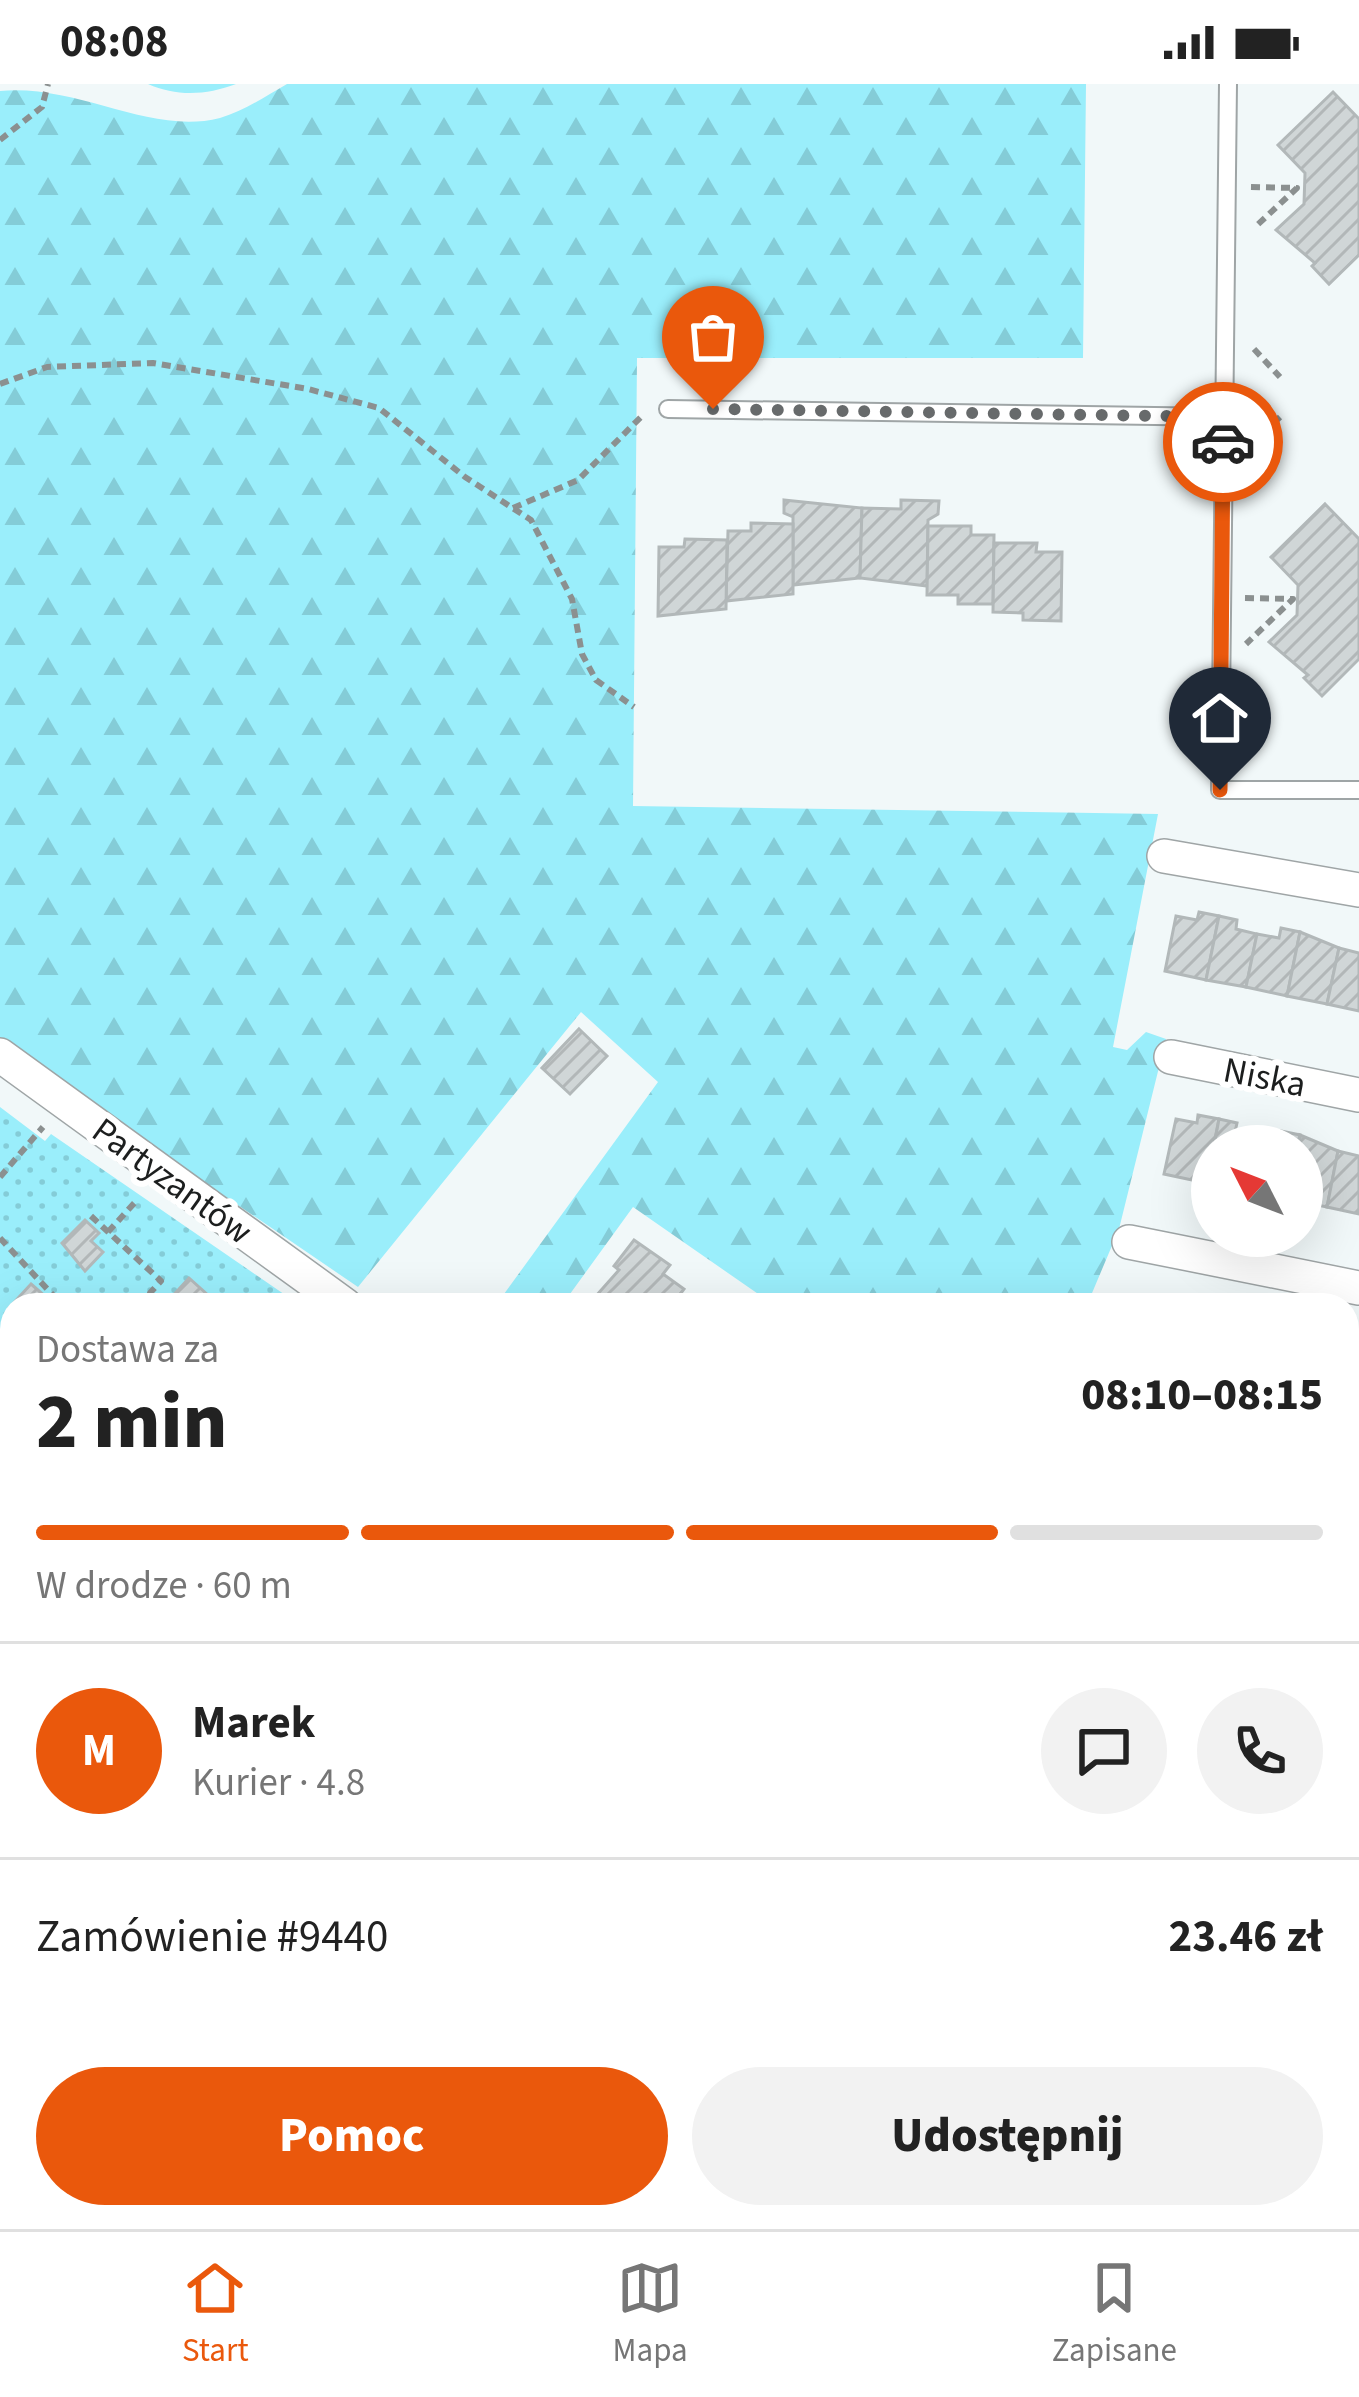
<!DOCTYPE html>
<html lang="pl">
<head>
<meta charset="utf-8">
<style>
	:root { --surface:#fff; --page:#f2f2f2; --text:#222; --muted:#767676; --line:#e0e0e0; --accent:#ea580c }
	body { margin:0; font-family:"Source Sans 3",sans-serif; background:var(--page); color:var(--text); height:100vh; display:flex; flex-direction:column; font-size:45px; white-space:nowrap }
	* { box-sizing:border-box; margin:0 }
	p { font-size:39px; color:var(--muted) }
	.icon { flex:none; width:66px; height:66px; fill:none; stroke:currentColor; stroke-width:2; stroke-linecap:round; stroke-linejoin:round }
	.map { position:relative; flex:1; overflow:hidden }
	.side { position:absolute; left:0px; top:1209px; width:1359px; height:936px; display:flex; flex-direction:column; background:var(--surface); border-radius:36px 36px 0 0; box-shadow:0 12px 48px #0002 }
	.side>* { flex:none }
	.needle { width:78px; rotate:312deg }
	.fabs { position:absolute; left:1191px; top:1041px; display:grid; gap:24px }
	.fabs a { display:grid; place-items:center; width:132px; height:132px; border-radius:50%; background:var(--surface); box-shadow:0 12px 48px #0002; font-size:60px }
	.pin { position:absolute; display:grid; place-items:center; width:102px; height:102px; color:#fff; margin:-123px -51px; border-radius:50% 50% 50% 0; rotate:-45deg; box-shadow:0 0 12px #0007 }
	.pin .icon { rotate:45deg }
	.courier { position:absolute; display:grid; place-items:center; width:120px; height:120px; margin:-60px; border:9px solid #ea580c; border-radius:50%; background:#fff; color:#222; box-shadow:0 3px 15px #0007 }
	.summary em { font-style:normal; font-weight:800 }
	.summary div { display:flex; flex-direction:column-reverse }
	.summary { display:flex; align-items:center; justify-content:space-between; height:204px; padding:0 36px }
	h1 { font-size:78px; font-weight:800; line-height:90px }
	.bar { display:grid; grid-template-columns:repeat(4,1fr); gap:18px 12px; align-content:center; height:144px; padding:0 36px }
	.bar i { height:15px; border-radius:9px; background:var(--line) }
	.bar .on { background:var(--accent) }
	.bar p { grid-column:span 4 }
	.line { display:flex; align-items:center; gap:30px; padding:0 36px; border-top:3px solid var(--line) }
	.line div { flex:1 }
	.round { display:grid; place-items:center; flex:none; width:126px; height:126px; border-radius:63px; background:var(--page) }
	.cta { display:flex; gap:24px; margin-top:auto; padding:24px 36px }
	.cta a { flex:1; height:138px; border-radius:72px; background:var(--accent); color:#fff; font-size:48px; font-weight:800; line-height:138px; text-align:center }
	.cta a+a { background:var(--page); color:var(--text) }
	.status { display:flex; justify-content:space-between; align-items:center; height:84px; padding:0 60px; background:var(--surface); direction:ltr }
	.status svg { height:33px; fill:currentColor }
	.dock { display:flex; justify-content:space-around; align-items:center; height:168px; border-top:3px solid var(--line); background:var(--surface); font-size:33px; color:var(--muted) }
	.dock a { display:grid; justify-items:center; gap:6px }
	.dock .on { color:var(--accent) }
	.map>svg:first-child { display:block }
	.built { fill:#deeef0 }
	.grass { fill:#9aeefb }
	.forest { fill:url(#forest-firs) }
	.garden { fill:url(#garden-dots) }
	.building { fill:url(#building-hatch); stroke:#b2b8b9; stroke-width:3 }
	.lines { fill:none; stroke-linecap:round; stroke-linejoin:round }
	.lane-casing { stroke:#9fa5a6; stroke-width:20 }
	.street-casing { stroke:#9fa5a6; stroke-width:36 }
	.path { stroke:#8b9090; stroke-width:6; stroke-dasharray:9 6; stroke-linecap:butt }
	.lane { stroke:#fff; stroke-width:16 }
	.street { stroke:#fff; stroke-width:33 }
	.done { stroke:#676a6b; stroke-width:12; stroke-dasharray:0 21.6 }
	.route { stroke:#ea580c; stroke-width:15 }
	.labels { text-anchor:middle; stroke-width:12; stroke-linejoin:round; paint-order:stroke }
	.street-label { font-size:36px; fill:#1c1e1e; stroke:#fff }
</style>
</head>
<body>
<div class="status"><b>08:08</b><svg viewBox="0 0 49 12"><path d="M0 12V9h3v3zM5 12V6h3v6zM10 12V3h3v9zM15 12V0h3v12zM26 1h20v11H26zM47 4h2v5h-2z"/></svg></div>
<div class="map">
<svg width="1359" height="2145" viewBox="0 0 1359 2145">
	<defs>
		<pattern id="forest-firs" width="22" height="20" patternUnits="userSpaceOnUse" patternTransform="scale(3)"><rect width="22" height="20" fill="#9aeefb"/><path d="M5 1l3.5 6h-7zM16 11l3.5 6h-7z" fill="#84ccd7"/></pattern>
		<pattern id="garden-dots" width="8" height="8" patternUnits="userSpaceOnUse" patternTransform="scale(3)"><rect width="8" height="8" fill="#9aeefb"/><path d="M2 2h.1M6 6h.1" fill="none" stroke="#84ccd7" stroke-width="1.8" stroke-linecap="round"/></pattern>
		<pattern id="building-hatch" width="6" height="6" patternUnits="userSpaceOnUse" patternTransform="scale(3)"><rect width="6" height="6" fill="#d0d6d7"/><path d="M-1 1l2-2M0 6l6-6M5 7l2-2" fill="none" stroke="#b2b7b8"/></pattern>
	</defs>
	<rect width="100%" height="100%" fill="#f1f8f9"/>
	<!-- built -->
	<g class="built">
		<path d="M 1347,1734 L 1359,1741 L 1359,1876 L 1347,1868 Z"/>
		<path d="M 1347,1942 L 1359,1949 L 1359,2145 L 1114,2145 L 1114,2133 L 1347,2133 Z"/>
	</g>
	<!-- grass -->
	<g class="grass">
		<path d="M 148,0 L 236,0 C 207,11 177,13 148,0 Z"/>
		<path d="M 12,1791 L 12,1966 L 0,1953 L 0,1804 Z"/>
		<path d="M 165,2133 L 303,2133 L 290,2145 L 176,2145 Z"/>
		<path d="M 341,2133 L 930,2133 L 935,2145 L 352,2145 Z"/>
	</g>
	<!-- forest -->
	<g class="forest">
		<path d="M 287,0 L 1086,0 L 1083,274 L 637,274 L 633,722 L 1158,730 L 1113,963 L 1127,966 L 1146,948 L 1166,955 L 1119,1145 L 1087,1221 L 774,1221 L 633,1123 L 562,1221 L 496,1221 L 658,998 L 581,928 L 358,1203 L 0,959 L 0,7 C 80,0 150,52 220,34 C 244,27 266,12 287,0 Z"/>
		<path d="M 923,2133 L 1114,2133 L 1114,2145 L 922,2145 Z"/>
	</g>
	<!-- garden -->
	<path class="garden" d="M 0,1023 L 45,1057 L 51,1050 L 294,1217 L 12,1221 L 12,1791 L 0,1804 Z"/>
	<!-- building -->
	<g class="building">
		<path d="M 1333,8 L 1359,35 L 1359,171 L 1329,200 L 1312,182 L 1315,179 L 1276,146 L 1304,120 L 1305,89 L 1278,61 Z"/>
		<path d="M 784,416 L 862,424 L 860,494 L 793,501 L 793,433 L 784,429 Z"/>
		<path d="M 901,416 L 939,417 L 938,430 L 928,436 L 927,502 L 860,494 L 862,424 L 901,425 Z"/>
		<path d="M 1325,420 L 1359,455 L 1359,575 L 1322,612 L 1304,594 L 1308,591 L 1269,558 L 1297,531 L 1298,501 L 1271,473 Z"/>
		<path d="M 751,439 L 793,440 L 793,510 L 726,517 L 728,447 L 751,447 Z"/>
		<path d="M 928,442 L 971,442 L 971,451 L 994,451 L 993,520 L 958,520 L 958,511 L 927,511 Z"/>
		<path d="M 685,455 L 727,456 L 726,525 L 658,532 L 659,463 L 684,463 Z"/>
		<path d="M 994,459 L 1037,459 L 1036,468 L 1062,468 L 1061,537 L 1023,536 L 1023,529 L 993,528 Z"/>
		<path d="M 1199,828 L 1219,832 L 1206,896 L 1165,887 L 1176,832 L 1197,836 Z"/>
		<path d="M 1219,832 L 1237,836 L 1236,845 L 1257,850 L 1246,903 L 1206,896 Z"/>
		<path d="M 1281,844 L 1300,848 L 1287,912 L 1246,903 L 1257,850 L 1279,854 Z"/>
		<path d="M 1300,848 L 1339,864 L 1327,920 L 1287,912 Z"/>
		<path d="M 1339,864 L 1359,869 L 1359,927 L 1327,920 Z"/>
		<path d="M 579,945 L 607,972 L 570,1010 L 542,984 Z"/>
		<path d="M 1198,1031 L 1219,1035 L 1206,1099 L 1164,1090 L 1176,1035 L 1197,1039 Z"/>
		<path d="M 1219,1035 L 1237,1039 L 1235,1048 L 1256,1052 L 1254,1062 L 1214,1062 Z"/>
		<path d="M 1281,1047 L 1300,1051 L 1297,1062 L 1254,1062 L 1256,1052 L 1279,1057 Z"/>
		<path d="M 1300,1051 L 1338,1067 L 1327,1123 L 1302,1118 Z"/>
		<path d="M 1338,1067 L 1359,1072 L 1359,1130 L 1327,1123 Z"/>
		<path d="M 85,1136 L 99,1149 L 91,1157 L 103,1168 L 85,1187 L 62,1159 Z"/>
		<path d="M 634,1156 L 670,1181 L 663,1190 L 684,1205 L 672,1221 L 588,1221 L 619,1186 L 614,1182 Z"/>
		<path d="M 189,1194 L 219,1221 L 173,1221 L 168,1217 Z"/>
		<path d="M 31,1200 L 54,1220 L 12,1221 L 12,1227 L 9,1224 Z"/>
		<path d="M 1347,1252 L 1359,1255 L 1359,1321 L 1347,1319 Z"/>
		<path d="M 1348,1428 L 1359,1431 L 1359,1491 L 1354,1499 L 1347,1497 Z"/>
		<path d="M 1348,1628 L 1359,1631 L 1359,1692 L 1347,1689 Z"/>
		<path d="M 0,1989 L 12,2002 L 12,2029 L 0,2040 Z"/>
		<path d="M 89,2133 L 136,2133 L 145,2143 L 100,2145 Z"/>
	</g>
	<g class="lines">
		<defs>
			<g id="lane">
				<path d="M 1228,0 L 1220,706 L 1359,706"/>
				<path d="M 668,325 L 1224,333"/>
				<path d="M 327,2133 L 339,2145"/>
			</g>
			<g id="street">
				<path d="M 1164,772 L 1359,806"/>
				<path d="M 0,971 L 345,1221"/>
				<path d="M 1171,973 L 1359,1011"/>
				<path d="M 1129,1158 L 1359,1204"/>
				<path d="M 1347,1550 L 1359,1553"/>
				<path d="M 1347,1906 L 1359,1913"/>
			</g>
		</defs>
		<!-- lane casing -->
		<use href="#lane" class="lane-casing"/>
		<!-- street casing -->
		<use href="#street" class="street-casing"/>
		<!-- path -->
		<g class="path">
			<path d="M 0,56 L 42,23 L 48,0"/>
			<path d="M 1251,103 L 1297,104 L 1254,144"/>
			<path d="M 1254,265 L 1280,293"/>
			<path d="M 0,300 L 47,283 L 153,279 L 308,305 L 379,324 L 465,393 L 531,436 L 572,515 L 582,570 L 596,596 L 634,623"/>
			<path d="M 1252,360 L 1280,333"/>
			<path d="M 513,424 L 578,396 L 644,330"/>
			<path d="M 1245,514 L 1293,515 L 1246,560"/>
			<path d="M 0,1093 L 43,1043"/>
			<path d="M 91,1132 L 161,1197 L 150,1209 L 153,1221"/>
			<path d="M 108,1148 L 138,1115"/>
			<path d="M 0,1154 L 62,1221"/>
			<path d="M 0,1264 L 12,1274"/>
			<path d="M 12,1312 L 5,1320 L 12,1327"/>
			<path d="M 0,1395 L 12,1383"/>
			<path d="M 0,1399 L 12,1411"/>
			<path d="M 0,1491 L 12,1479"/>
			<path d="M 2,1572 L 12,1582"/>
			<path d="M 0,1574 L 12,1562"/>
		</g>
		<!-- lane -->
		<use href="#lane" class="lane"/>
		<!-- street -->
		<use href="#street" class="street"/>
	</g>
	<g class="lines">
		<!-- done -->
		<path class="done" d="M 713,325 L 1224,333 L 1223,358"/>
		<!-- route -->
		<path class="route" d="M 1220,706 L 1223,358"/>
	</g>
	<g class="labels">
		<!-- street labels -->
		<g class="street-label">
			<text transform="translate(1265 992) rotate(11)" y="13">Niska</text>
			<text transform="translate(173 1096) rotate(36)" y="13">Partyzantów</text>
		</g>
	</g>
</svg>
<div class="fabs">
<a><svg class="needle" viewBox="-14 -14 28 28"><path d="M0-13l5 13h-10z" fill="#e53935"/><path d="M0 13l5-13h-10z" fill="#767676"/></svg></a>
</div>
<div class="pin" style="left:713px;top:325px;background:#ea580c"><svg class="icon" aria-label="bag" viewBox="0 0 24 24"><path d="M5 8h14l-1 12H6zM9 8a3 3 0 0 1 6 0"/></svg></div>
<div class="pin" style="left:1220px;top:706px;background:#1f2937"><svg class="icon" aria-label="home" viewBox="0 0 24 24"><path d="M3 11l9-7 9 7M6 9v11h12V9"/></svg></div>
<div class="courier" style="left:1223px;top:358px"><svg class="icon" aria-label="car" viewBox="0 0 24 24"><path d="M5 17H2v-5l4-1 3-4h7l3 4 3 1v5h-3M9 17h6M6 11h13"/><circle cx="7" cy="17" r="2"/><circle cx="17" cy="17" r="2"/></svg></div>
<section class="side">
<div class="summary"><div><h1>2 min</h1><p>Dostawa za</p></div><em>08:10–08:15</em></div>
<div class="bar"><i class="on"></i><i class="on"></i><i class="on"></i><i></i><p>W drodze · 60 m</p></div>
<div class="line" style="height:216px"><b class="round" style="background:var(--accent);color:#fff">M</b><div><b>Marek</b><p>Kurier · 4.8</p></div><a class="round"><svg class="icon" aria-label="chat" viewBox="0 0 24 24"><path d="M4 5h16v11H9l-5 4z"/></svg></a><a class="round"><svg class="icon" aria-label="phone" viewBox="0 0 24 24"><path d="M5 4h4l2 5-3 2q2 4 5 5l2-3 5 2v4C11 20 4 13 5 4z"/></svg></a></div>
<div class="line" style="height:156px"><div>Zamówienie #9440</div><b>23.46 zł</b></div>
<div class="cta"><a>Pomoc</a><a>Udostępnij</a></div>
</section>
</div>
<nav class="dock">
<a class="on"><svg class="icon" aria-label="home" viewBox="0 0 24 24"><path d="M3 11l9-7 9 7M6 9v11h12V9"/></svg>Start</a>
<a><svg class="icon" aria-label="map" viewBox="0 0 24 24"><path d="M3 6l6-2 6 2 6-2v14l-6 2-6-2-6 2zM9 4v14M15 6v14"/></svg>Mapa</a>
<a><svg class="icon" aria-label="saved" viewBox="0 0 24 24"><path d="M7 4h10v16l-5-4-5 4z"/></svg>Zapisane</a>
</nav>
</body>
</html>
